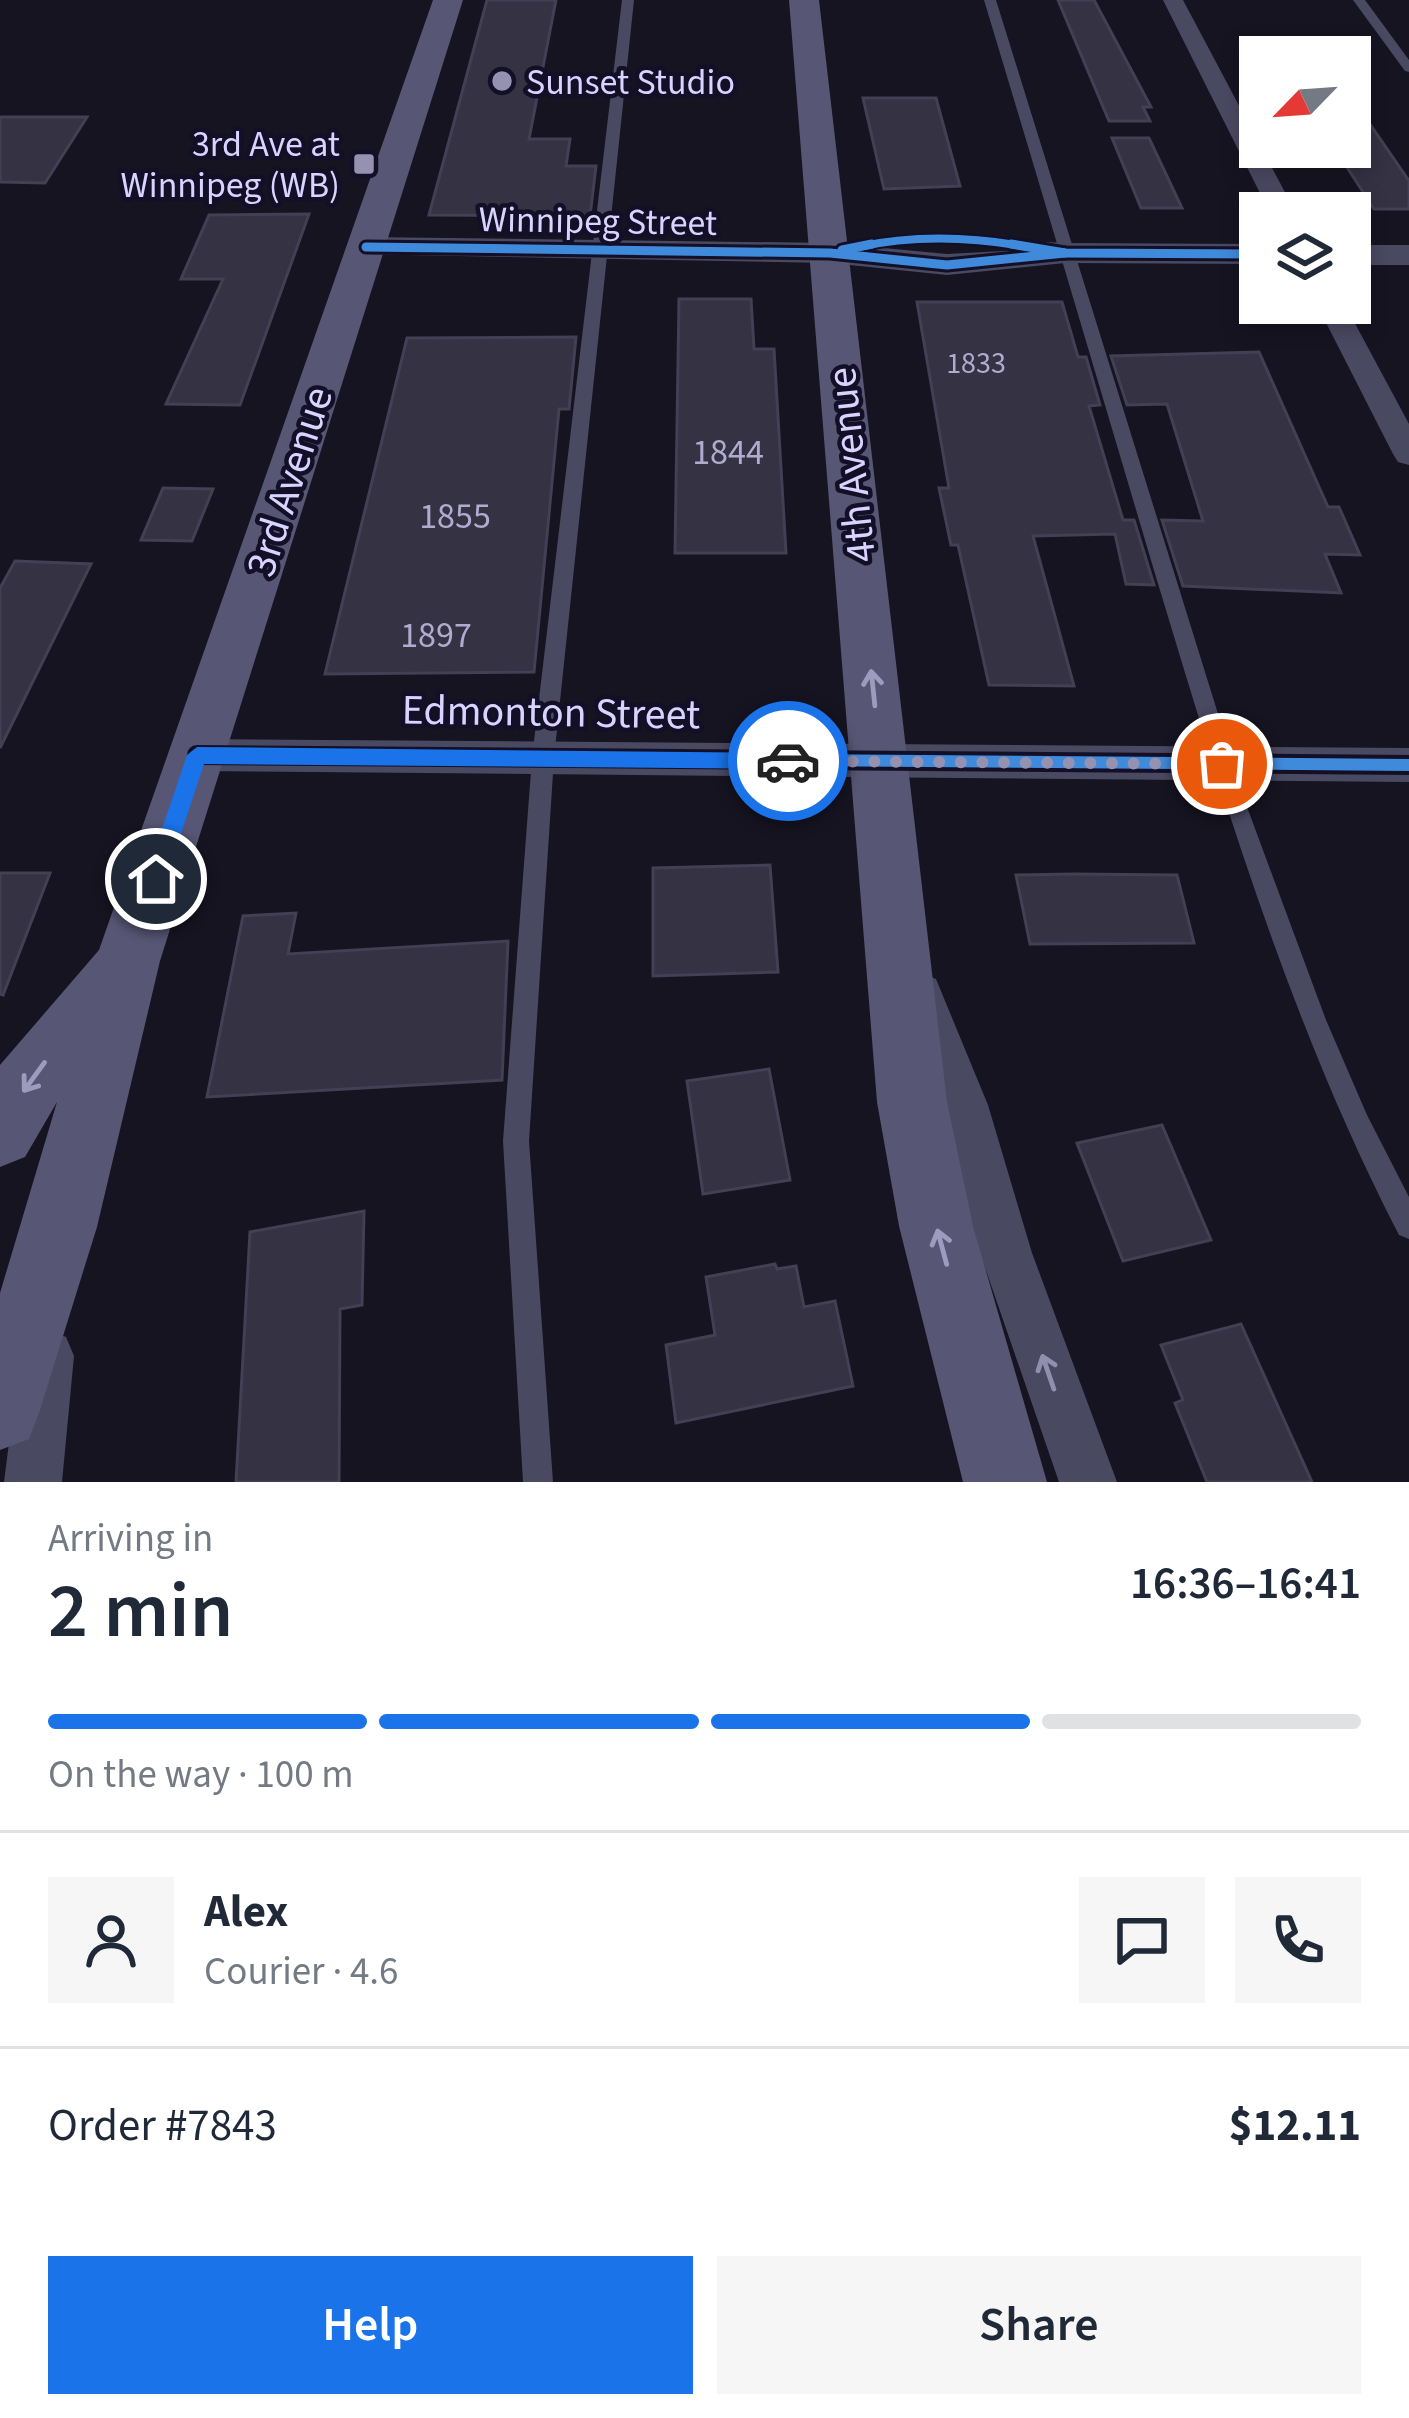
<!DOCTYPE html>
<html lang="en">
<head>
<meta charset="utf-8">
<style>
	:root { --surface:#fff; --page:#f6f6f7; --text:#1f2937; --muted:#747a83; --line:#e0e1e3; --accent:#1a73e8 }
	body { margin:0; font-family:"Source Sans 3",sans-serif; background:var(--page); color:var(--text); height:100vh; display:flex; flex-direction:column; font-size:45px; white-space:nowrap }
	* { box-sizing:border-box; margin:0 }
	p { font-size:39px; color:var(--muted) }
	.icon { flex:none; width:66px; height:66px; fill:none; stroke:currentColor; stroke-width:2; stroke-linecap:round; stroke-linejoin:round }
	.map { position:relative; height:1482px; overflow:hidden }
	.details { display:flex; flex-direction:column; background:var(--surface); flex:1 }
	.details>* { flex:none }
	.needle { width:78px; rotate:245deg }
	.buttons { position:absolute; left:1239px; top:36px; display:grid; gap:24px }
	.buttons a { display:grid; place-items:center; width:132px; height:132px; border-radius:0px; background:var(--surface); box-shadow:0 6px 18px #0003; font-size:60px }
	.pin { position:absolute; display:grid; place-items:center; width:102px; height:102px; color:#fff; margin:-51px; border:6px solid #fff; border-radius:50%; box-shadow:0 3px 12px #0007 }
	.courier { position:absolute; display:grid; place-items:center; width:120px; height:120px; margin:-60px; border:9px solid #1a73e8; border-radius:50%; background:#fff; color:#222; box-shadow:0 3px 15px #0007 }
	.headline em { font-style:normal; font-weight:600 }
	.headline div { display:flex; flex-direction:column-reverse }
	.headline { display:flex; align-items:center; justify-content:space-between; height:204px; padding:0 48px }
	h1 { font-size:78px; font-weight:600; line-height:90px }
	.bar { display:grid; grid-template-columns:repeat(4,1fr); gap:18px 12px; align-content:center; height:144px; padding:0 48px }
	.bar i { height:15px; border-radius:9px; background:var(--line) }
	.bar .active { background:var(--accent) }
	.bar p { grid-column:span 4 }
	.line { display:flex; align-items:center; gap:30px; padding:0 48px; border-top:3px solid var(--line) }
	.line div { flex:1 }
	.round { display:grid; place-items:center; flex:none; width:126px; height:126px; border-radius:0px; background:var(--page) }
	.primary-button { display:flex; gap:24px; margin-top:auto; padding:24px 48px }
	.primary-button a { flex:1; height:138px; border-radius:0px; background:var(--accent); color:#fff; font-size:48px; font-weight:600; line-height:138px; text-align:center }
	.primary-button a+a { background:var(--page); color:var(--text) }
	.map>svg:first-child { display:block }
	.building { fill:#343243; stroke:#433f54; stroke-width:3 }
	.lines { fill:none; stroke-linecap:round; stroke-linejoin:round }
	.service { fill:#4a4962; fill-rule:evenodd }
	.minor { fill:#4a4962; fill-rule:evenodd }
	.tertiary { fill:#4a4962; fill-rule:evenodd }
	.secondary { fill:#575674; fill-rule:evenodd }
	.cycleway-far2-casing { stroke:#130f26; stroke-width:12 }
	.cycleway-far1-casing { stroke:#130f26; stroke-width:15 }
	.cycleway-casing { stroke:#130f26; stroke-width:20 }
	.cycleway-far2 { stroke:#408adc; stroke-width:8 }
	.cycleway-far1 { stroke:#408adc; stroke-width:9 }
	.cycleway { stroke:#408adc; stroke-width:12 }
	.oneway { stroke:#9e9bc0 }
	.oneway2 { stroke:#928eb0 }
	.route { fill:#1a73e8 }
	.done { stroke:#9591b1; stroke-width:12; stroke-dasharray:0 21.6 }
	.poi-dot { fill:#9591b1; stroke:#130f26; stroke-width:4.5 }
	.labels { text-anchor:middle; stroke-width:9; stroke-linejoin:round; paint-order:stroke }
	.far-number-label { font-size:30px; fill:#b0acd0 }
	.far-poi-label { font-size:36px; fill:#d9d4ff; stroke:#130f26; text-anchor:start }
	.far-street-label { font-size:36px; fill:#d9d4ff; stroke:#130f26 }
	.number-label { font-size:36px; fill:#b0acd0 }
	.street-label { font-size:42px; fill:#d9d4ff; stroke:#130f26 }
</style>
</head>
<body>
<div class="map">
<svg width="1409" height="1482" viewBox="0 0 1409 1482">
	<rect width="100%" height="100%" fill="#161421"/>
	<!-- building -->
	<g class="building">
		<path d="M 487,0 L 556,0 L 529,139 L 570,139 L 566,166 L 596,166 L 590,216 L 429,215 Z"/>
		<path d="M 1058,0 L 1094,0 L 1151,107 L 1143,107 L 1150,121 L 1109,121 Z"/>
		<path d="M 1350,95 L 1409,181 L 1409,209 L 1374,209 L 1334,147 L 1350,147 Z"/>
		<path d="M 863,98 L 936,98 L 960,186 L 884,189 Z"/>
		<path d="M 0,117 L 87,117 L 45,183 L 0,182 Z"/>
		<path d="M 1112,138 L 1149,138 L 1182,208 L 1141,208 Z"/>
		<path d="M 309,214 L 240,405 L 166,404 L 223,279 L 181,279 L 209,215 Z"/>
		<path d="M 679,299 L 751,299 L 754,349 L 774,349 L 786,553 L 675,553 Z"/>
		<path d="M 917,302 L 1062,302 L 1078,357 L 1086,357 L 1100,405 L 1089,406 L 1123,520 L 1134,520 L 1154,585 L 1126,584 L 1115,534 L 1033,536 L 1074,686 L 989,685 L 958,545 L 951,545 L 939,488 L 949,488 Z"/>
		<path d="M 576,337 L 569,409 L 559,409 L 534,672 L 325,674 L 407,338 Z"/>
		<path d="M 1259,352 L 1328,507 L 1339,507 L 1360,555 L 1325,554 L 1341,593 L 1183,586 L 1162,520 L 1203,521 L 1167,404 L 1127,405 L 1111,356 Z"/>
		<path d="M 163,488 L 213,489 L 192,541 L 141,540 Z"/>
		<path d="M 15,561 L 91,564 L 0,748 L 0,588 Z"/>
		<path d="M 770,865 L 778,972 L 653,976 L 653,868 Z"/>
		<path d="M 0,873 L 50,873 L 3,995 L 0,994 Z"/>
		<path d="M 1074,874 L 1177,875 L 1194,943 L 1030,944 L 1016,875 Z"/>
		<path d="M 296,913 L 288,954 L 508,941 L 502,1080 L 207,1097 L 243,916 Z"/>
		<path d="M 769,1069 L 790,1180 L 703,1194 L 687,1081 Z"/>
		<path d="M 1162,1125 L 1211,1240 L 1123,1261 L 1077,1143 Z"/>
		<path d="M 364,1211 L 362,1305 L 340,1309 L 339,1482 L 236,1482 L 250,1232 Z"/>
		<path d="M 775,1264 L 777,1269 L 796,1266 L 804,1307 L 835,1301 L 853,1386 L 676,1423 L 666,1345 L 715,1335 L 706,1277 Z"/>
		<path d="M 1241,1324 L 1312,1482 L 1207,1482 L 1175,1403 L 1183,1400 L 1161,1345 Z"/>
	</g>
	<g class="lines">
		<!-- service -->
		<g class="service">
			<path d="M 622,0 L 634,0 L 554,758 L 529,1141 L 553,1482 L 523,1482 L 503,1141 L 532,758 Z"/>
			<path d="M 984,0 L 996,0 L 1247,807 L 1326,1020 L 1367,1115 L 1409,1197 L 1409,1239 L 1399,1235 C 1291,1026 1224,802 1156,577 C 1099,385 1042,192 984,0 Z"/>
			<path d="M 1353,0 L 1365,0 L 1409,60 L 1409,72 L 1405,71 Z"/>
		</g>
		<!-- minor -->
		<g class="minor">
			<path d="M 1163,0 L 1183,0 L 1296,213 L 1270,213 Z"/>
			<path d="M 1316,303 L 1344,303 L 1409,424 L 1409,465 L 1398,462 L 1393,454 Z"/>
			<path d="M 197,739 L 1409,748 L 1409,782 L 197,771 L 183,767 L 177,755 L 183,743 Z"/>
			<path d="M 920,972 L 936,979 L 988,1105 L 1032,1253 L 1117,1482 L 1059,1482 L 980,1253 L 940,1105 L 897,994 L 904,979 Z"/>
			<path d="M 47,1329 L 66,1337 L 74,1356 L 62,1482 L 4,1482 L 20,1356 L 28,1337 Z"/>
		</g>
		<!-- tertiary -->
		<g class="tertiary">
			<path d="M 366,237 L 830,243 L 947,254 L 1021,250 L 1025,241 L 1065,243 L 1260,244 L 1260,264 L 1065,263 L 947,275 L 830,263 L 354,254 L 349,247 L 354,240 Z"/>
			<rect x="1350" y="245" width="59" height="20"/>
		</g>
		<!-- secondary -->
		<g class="secondary">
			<path d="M 433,0 L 463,0 L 160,961 L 97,1227 L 40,1410 L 29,1439 L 0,1450 L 0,1293 L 57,1102 L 25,1157 L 0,1167 L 0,1065 L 99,950 Z"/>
			<path d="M 789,0 L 819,0 L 947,1102 L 973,1226 L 1047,1482 L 963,1482 L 899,1226 L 877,1102 Z"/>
		</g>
		<defs>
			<path id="cycleway-far2" d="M 858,247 C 913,235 973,237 1028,247"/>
			<g id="cycleway-far1">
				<path d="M 1011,244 L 1065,253 L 1260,254"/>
				<path d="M 366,247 L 830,253 L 947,265 L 1065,253"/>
				<path d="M 842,250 L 872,244"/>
			</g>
			<path id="cycleway" d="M 197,755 L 1409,765"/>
		</defs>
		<!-- cycleway-far2 casing -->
		<use href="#cycleway-far2" class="cycleway-far2-casing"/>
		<!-- cycleway-far1 casing -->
		<use href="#cycleway-far1" class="cycleway-far1-casing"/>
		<!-- cycleway casing -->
		<use href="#cycleway" class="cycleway-casing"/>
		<!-- cycleway-far2 -->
		<use href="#cycleway-far2" class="cycleway-far2"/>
		<!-- cycleway-far1 -->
		<use href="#cycleway-far1" class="cycleway-far1"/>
		<!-- cycleway -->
		<use href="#cycleway" class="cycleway"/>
	</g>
	<!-- one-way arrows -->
	<defs><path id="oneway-shaft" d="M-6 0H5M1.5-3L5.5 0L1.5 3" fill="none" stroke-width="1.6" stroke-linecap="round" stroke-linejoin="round" transform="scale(3)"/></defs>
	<g class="oneway">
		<use href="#oneway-shaft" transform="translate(873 688) rotate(-96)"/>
		<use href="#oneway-shaft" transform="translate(34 1077) rotate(126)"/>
		<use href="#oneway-shaft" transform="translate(942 1247) rotate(-105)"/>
	</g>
	<use class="oneway2" href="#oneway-shaft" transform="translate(1048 1372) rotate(-109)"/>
	<!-- route -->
	<path class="route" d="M 197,747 L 788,753 L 798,761 L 788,769 L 204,764 L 166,879 L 156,888 L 145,879 L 187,755 Z"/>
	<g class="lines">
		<!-- done -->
		<path class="done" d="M 788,761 L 1222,764"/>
	</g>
	<!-- markers -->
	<g class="poi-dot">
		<circle cx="502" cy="81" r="12"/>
		<rect x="352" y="152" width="24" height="24" rx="6"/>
	</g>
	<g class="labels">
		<!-- far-number labels -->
		<g class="far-number-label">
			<text x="976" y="373">1833</text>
		</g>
		<!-- far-poi labels -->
		<g class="far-poi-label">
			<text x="526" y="94">Sunset Studio</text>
			<text x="340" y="156" text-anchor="end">3rd Ave at<tspan x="340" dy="41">Winnipeg (WB)</tspan></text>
		</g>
		<!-- far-street labels -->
		<g class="far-street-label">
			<text transform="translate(598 220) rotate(1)" y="13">Winnipeg Street</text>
		</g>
		<!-- number labels -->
		<g class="number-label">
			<text x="728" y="464">1844</text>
			<text x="455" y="528">1855</text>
			<text x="436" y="647">1897</text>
		</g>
		<!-- street labels -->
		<g class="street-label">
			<text transform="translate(850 465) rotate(-96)" y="15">4th Avenue</text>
			<text transform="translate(288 481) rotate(-72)" y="15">3rd Avenue</text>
			<text transform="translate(551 711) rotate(1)" y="15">Edmonton Street</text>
		</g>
	</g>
</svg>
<div class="buttons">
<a><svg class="needle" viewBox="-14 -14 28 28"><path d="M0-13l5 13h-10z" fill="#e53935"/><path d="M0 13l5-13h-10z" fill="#747a83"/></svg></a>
<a><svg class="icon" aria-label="layers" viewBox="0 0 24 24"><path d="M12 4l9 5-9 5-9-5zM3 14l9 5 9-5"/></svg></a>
</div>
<div class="pin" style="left:1222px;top:764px;background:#ea580c"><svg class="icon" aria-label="bag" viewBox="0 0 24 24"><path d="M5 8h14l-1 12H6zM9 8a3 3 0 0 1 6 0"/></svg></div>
<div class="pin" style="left:156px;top:879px;background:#1f2937"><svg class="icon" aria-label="home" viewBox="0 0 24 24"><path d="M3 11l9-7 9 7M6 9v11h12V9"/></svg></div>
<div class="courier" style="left:788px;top:761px"><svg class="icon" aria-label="car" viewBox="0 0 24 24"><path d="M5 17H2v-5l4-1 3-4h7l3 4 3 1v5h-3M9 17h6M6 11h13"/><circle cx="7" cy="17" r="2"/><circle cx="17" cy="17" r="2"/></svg></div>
</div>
<section class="details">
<div class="headline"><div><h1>2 min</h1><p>Arriving in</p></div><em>16:36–16:41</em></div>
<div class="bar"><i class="active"></i><i class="active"></i><i class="active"></i><i></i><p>On the way · 100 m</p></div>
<div class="line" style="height:216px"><a class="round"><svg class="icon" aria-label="person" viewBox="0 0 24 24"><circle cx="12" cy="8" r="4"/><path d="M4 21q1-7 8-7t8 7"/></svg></a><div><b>Alex</b><p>Courier · 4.6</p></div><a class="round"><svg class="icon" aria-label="chat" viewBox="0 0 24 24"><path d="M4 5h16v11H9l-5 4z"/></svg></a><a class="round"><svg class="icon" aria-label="phone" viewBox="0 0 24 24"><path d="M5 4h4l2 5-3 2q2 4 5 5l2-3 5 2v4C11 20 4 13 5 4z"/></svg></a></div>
<div class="line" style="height:156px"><div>Order #7843</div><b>$12.11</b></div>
<div class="primary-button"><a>Help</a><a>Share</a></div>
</section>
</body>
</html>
